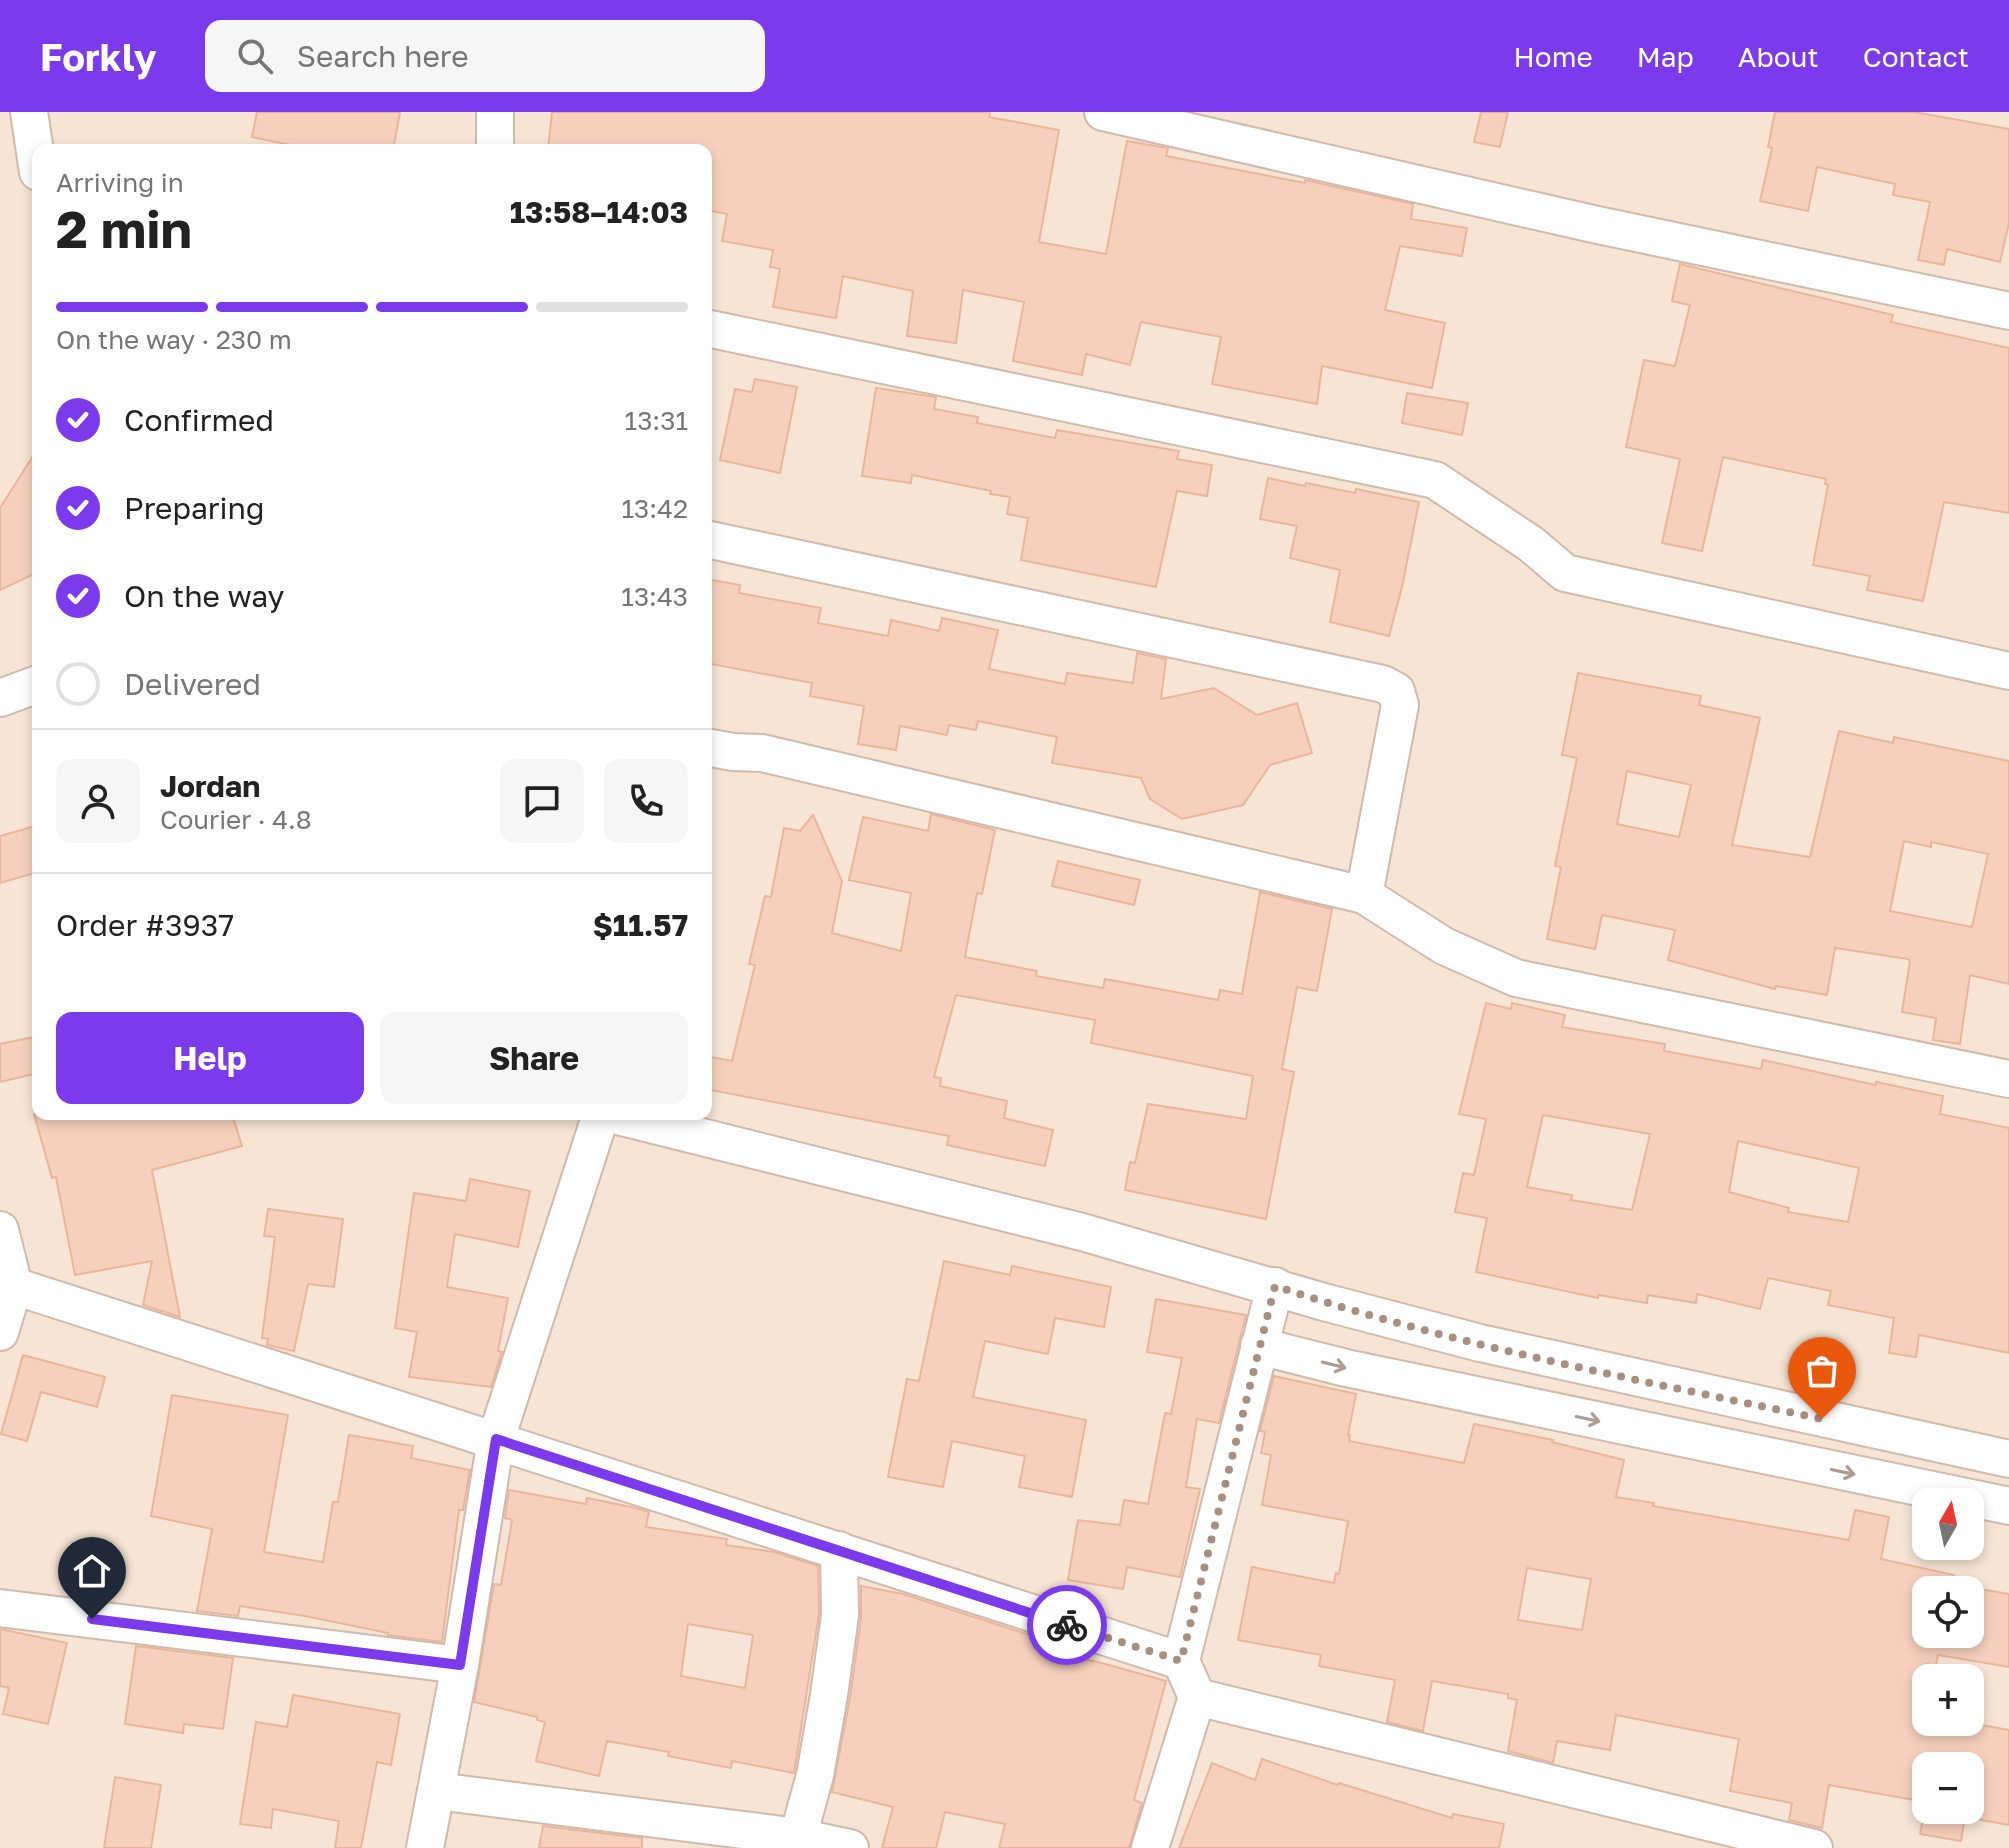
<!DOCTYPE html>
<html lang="en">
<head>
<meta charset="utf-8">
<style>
	:root { --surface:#fff; --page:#f6f6f6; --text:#222; --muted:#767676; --line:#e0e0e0; --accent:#7c3aed }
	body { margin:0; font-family:"Golos Text",sans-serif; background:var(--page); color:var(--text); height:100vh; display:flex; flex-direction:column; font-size:30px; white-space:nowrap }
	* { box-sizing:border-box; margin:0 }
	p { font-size:26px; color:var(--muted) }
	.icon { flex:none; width:44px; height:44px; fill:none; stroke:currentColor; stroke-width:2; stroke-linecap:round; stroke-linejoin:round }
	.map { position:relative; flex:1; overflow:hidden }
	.panel { position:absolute; left:32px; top:32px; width:680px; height:976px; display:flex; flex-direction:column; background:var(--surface); border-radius:16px; box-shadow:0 4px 12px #0003 }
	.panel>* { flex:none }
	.needle { width:52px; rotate:9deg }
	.tools { position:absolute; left:1912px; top:1376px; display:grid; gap:16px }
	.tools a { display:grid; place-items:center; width:72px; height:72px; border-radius:16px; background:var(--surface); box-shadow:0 4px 12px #0003; font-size:40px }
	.pin { position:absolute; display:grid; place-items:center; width:68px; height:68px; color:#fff; margin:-82px -34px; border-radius:50% 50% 50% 0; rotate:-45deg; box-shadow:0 0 8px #0007 }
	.pin .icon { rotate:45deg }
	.courier { position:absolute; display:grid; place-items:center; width:80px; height:80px; margin:-40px; border:6px solid #7c3aed; border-radius:50%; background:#fff; color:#222; box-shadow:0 2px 10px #0007 }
	.head em { font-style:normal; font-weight:700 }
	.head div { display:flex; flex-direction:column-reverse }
	.head { display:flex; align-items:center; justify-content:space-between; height:136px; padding:0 24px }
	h1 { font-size:52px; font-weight:700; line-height:60px }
	.bar { display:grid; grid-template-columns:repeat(4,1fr); gap:12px 8px; align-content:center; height:96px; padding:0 24px }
	.bar i { height:10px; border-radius:6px; background:var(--line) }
	.bar .active { background:var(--accent) }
	.bar p { grid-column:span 4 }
	.line { display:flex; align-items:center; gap:20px; padding:0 24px; border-top:2px solid var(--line) }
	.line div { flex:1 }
	.round { display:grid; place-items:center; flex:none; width:84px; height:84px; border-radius:16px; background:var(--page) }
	ol { padding:0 24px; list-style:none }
	li { display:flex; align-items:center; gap:24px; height:88px }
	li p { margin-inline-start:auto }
	li .icon { padding:8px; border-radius:50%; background:var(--accent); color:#fff; stroke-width:4 }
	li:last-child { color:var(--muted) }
	li i { width:44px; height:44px; border:4px solid var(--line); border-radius:50% }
	.action { display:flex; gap:16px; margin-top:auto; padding:16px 24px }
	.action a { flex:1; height:92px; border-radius:16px; background:var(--accent); color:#fff; font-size:32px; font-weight:700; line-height:92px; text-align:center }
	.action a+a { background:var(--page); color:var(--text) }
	header { display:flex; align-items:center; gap:48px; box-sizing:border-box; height:112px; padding:0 40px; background:var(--accent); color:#fff }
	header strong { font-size:38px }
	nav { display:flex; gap:44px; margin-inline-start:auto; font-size:28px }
	.search { width:560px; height:72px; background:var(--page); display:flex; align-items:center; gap:20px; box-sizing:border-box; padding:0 28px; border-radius:16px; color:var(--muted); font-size:30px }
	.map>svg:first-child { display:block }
	.residential { fill:#f6e5d4; fill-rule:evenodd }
	.building { fill:#f6d0bc; stroke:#eab69b; stroke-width:2; fill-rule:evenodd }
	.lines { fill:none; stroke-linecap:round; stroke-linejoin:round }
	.minor-casing { stroke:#d1baab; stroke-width:40 }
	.minor { stroke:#fff; stroke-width:36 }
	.oneway { stroke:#af9b91 }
	.done { stroke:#a88f80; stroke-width:8; stroke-dasharray:0 14.4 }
	.route { stroke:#7c3aed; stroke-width:10 }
</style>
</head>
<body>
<header>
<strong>Forkly</strong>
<div class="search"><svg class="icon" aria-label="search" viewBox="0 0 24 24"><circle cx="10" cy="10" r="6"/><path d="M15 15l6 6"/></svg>Search here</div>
<nav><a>Home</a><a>Map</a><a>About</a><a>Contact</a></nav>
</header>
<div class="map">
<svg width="2009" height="1736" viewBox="0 0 2009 1736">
	<rect width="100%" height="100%" fill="#fef4e7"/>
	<!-- residential -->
	<path class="residential" d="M 0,0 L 2009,0 L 2009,1736 L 0,1736 ZM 38,38 L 706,38 L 706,1002 L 38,1002 ZM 1926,1390 L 1970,1390 L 1970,1434 L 1926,1434 ZM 1926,1478 L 1970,1478 L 1970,1522 L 1926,1522 ZM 1926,1566 L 1970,1566 L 1970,1610 L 1926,1610 ZM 1926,1654 L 1970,1654 L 1970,1698 L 1926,1698 Z"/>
	<!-- building -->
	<g class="building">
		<path d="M 257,0 L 400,0 L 393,38 L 315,38 L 252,25 Z"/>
		<path d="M 552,0 L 990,0 L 989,5 L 1059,18 L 1039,130 L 1106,142 L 1127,29 L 1168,36 L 1166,44 L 1305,71 L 1305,68 L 1413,92 L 1411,107 L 1467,116 L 1462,144 L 1400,134 L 1385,198 L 1445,211 L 1432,276 L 1322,254 L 1317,292 L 1212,272 L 1221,225 L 1141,210 L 1130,253 L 1086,242 L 1082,263 L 1013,249 L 1024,190 L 963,178 L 956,231 L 907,224 L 913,179 L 843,164 L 836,206 L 773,195 L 780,157 L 770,155 L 773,138 L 722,129 L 727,102 L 706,98 L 706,38 L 548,38 Z"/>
		<path d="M 1481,0 L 1508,0 L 1500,35 L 1474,30 Z"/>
		<path d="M 1775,0 L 1914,0 L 2009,17 L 2009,111 L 2000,150 L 1947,137 L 1944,153 L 1918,148 L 1930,90 L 1893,83 L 1895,72 L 1817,55 L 1808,99 L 1760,89 L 1772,36 L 1768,35 Z"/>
		<path d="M 1680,152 L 1893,203 L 1891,210 L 2009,236 L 2009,401 L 1944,390 L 1923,489 L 1867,478 L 1870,464 L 1813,453 L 1828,373 L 1825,372 L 1826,367 L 1723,345 L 1702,439 L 1662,431 L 1680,347 L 1626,335 L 1644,248 L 1675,254 L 1690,193 L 1672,189 Z"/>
		<path d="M 755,267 L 797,275 L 780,361 L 720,348 L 735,277 L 752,280 Z"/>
		<path d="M 876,276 L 936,285 L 934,297 L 978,305 L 977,311 L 1055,326 L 1057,318 L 1179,339 L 1177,347 L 1212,353 L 1207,384 L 1177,379 L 1156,475 L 1021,448 L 1028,406 L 1007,402 L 1010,385 L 990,382 L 991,379 L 912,363 L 911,371 L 862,364 Z"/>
		<path d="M 1407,281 L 1468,291 L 1462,323 L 1402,311 Z"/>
		<path d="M 38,336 L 38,460 L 0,478 L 0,396 Z"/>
		<path d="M 1268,366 L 1305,374 L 1306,371 L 1355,381 L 1356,377 L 1419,390 L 1402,475 L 1389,524 L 1330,510 L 1340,458 L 1290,446 L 1297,414 L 1260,407 Z"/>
		<path d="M 706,467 L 740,473 L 739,481 L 821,496 L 818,511 L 888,524 L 891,508 L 939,519 L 942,506 L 998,518 L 989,557 L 1065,572 L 1067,561 L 1133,571 L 1137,541 L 1166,547 L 1161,587 L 1214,576 L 1257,603 L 1297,591 L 1312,641 L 1270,653 L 1243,693 L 1182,707 L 1150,687 L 1141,666 L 1052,651 L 1057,625 L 978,609 L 976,618 L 949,613 L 947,623 L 900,614 L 896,638 L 858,632 L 864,594 L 810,584 L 812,571 L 706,551 Z"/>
		<path d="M 1578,561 L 1701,584 L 1699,593 L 1760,606 L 1732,733 L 1810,745 L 1839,619 L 1893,631 L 1894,625 L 2009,649 L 2009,872 L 1970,863 L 1960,932 L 1933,928 L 1936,906 L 1902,900 L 1910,849 L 1908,847 L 1835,836 L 1827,883 L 1776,874 L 1775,877 L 1668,848 L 1675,818 L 1602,803 L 1595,837 L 1547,827 L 1561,755 L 1555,754 L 1577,646 L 1562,643 ZM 1627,659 L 1691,673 L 1679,725 L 1617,712 ZM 1904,729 L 1931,735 L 1931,730 L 1988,742 L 1972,815 L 1890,799 Z"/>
		<path d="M 931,702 L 995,718 L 982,782 L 977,781 L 965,845 L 1037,859 L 1036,864 L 1103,876 L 1105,867 L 1218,888 L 1220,878 L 1242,882 L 1260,780 L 1332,797 L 1317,879 L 1297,875 L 1282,957 L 1294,960 L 1266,1107 L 1125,1078 L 1130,1050 L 1135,1051 L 1148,992 L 1246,1007 L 1253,964 L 1091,931 L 1095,908 L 956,883 L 934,965 L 941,966 L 940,974 L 1007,989 L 1004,1006 L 1053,1018 L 1045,1054 L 947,1033 L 949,1024 L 706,977 L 706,944 L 732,949 L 755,853 L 749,852 L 765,784 L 771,785 L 784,716 L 800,719 L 813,703 L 842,769 L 832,821 L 901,839 L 911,781 L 849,768 L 863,705 L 928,719 Z"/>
		<path d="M 38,713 L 38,760 L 0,771 L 0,724 Z"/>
		<path d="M 1058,749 L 1140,768 L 1134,793 L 1052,774 Z"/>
		<path d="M 1486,891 L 1511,897 L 1512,891 L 1565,903 L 1562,915 L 1665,932 L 1664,939 L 1761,957 L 1763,948 L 1875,973 L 1876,970 L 1943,984 L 1940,1002 L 2009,1016 L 2009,1241 L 1919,1223 L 1916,1245 L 1889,1241 L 1894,1206 L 1828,1193 L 1831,1179 L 1768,1166 L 1760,1197 L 1697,1182 L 1696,1191 L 1648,1183 L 1647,1191 L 1598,1183 L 1598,1186 L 1476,1160 L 1487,1106 L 1455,1100 L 1463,1061 L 1474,1063 L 1486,1007 L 1459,1002 ZM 1543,1003 L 1650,1022 L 1632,1098 L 1571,1088 L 1572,1083 L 1527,1075 ZM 1738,1029 L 1859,1056 L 1848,1110 L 1788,1100 L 1789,1096 L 1729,1080 Z"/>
		<path d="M 38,924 L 38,961 L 0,970 L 0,932 Z"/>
		<path d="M 34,1002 L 232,1002 L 242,1034 L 152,1058 L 180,1205 L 143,1193 L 152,1149 L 75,1163 L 56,1065 L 52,1066 Z"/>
		<path d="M 470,1067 L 530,1079 L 518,1135 L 455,1122 L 447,1175 L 508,1186 L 498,1239 L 502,1240 L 491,1275 L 409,1265 L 417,1220 L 395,1216 L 414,1081 L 466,1089 Z"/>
		<path d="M 268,1097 L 343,1107 L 334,1175 L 308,1172 L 294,1239 L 267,1233 L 268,1227 L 262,1226 L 275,1125 L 264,1124 Z"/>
		<path d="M 944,1149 L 1010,1163 L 1012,1154 L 1111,1175 L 1104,1215 L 1055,1206 L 1048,1242 L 985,1229 L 973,1285 L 1086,1308 L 1072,1385 L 1019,1375 L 1025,1344 L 952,1329 L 943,1375 L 888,1365 L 907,1267 L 919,1269 Z"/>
		<path d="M 1156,1187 L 1246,1203 L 1219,1311 L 1197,1307 L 1186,1375 L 1200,1377 L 1180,1465 L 1127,1455 L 1123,1477 L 1068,1468 L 1078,1408 L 1120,1413 L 1124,1388 L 1148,1392 L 1165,1301 L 1171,1302 L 1182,1246 L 1147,1240 Z"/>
		<path d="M 23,1243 L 105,1265 L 97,1295 L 41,1280 L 27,1329 L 1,1322 Z"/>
		<path d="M 1274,1264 L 1356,1282 L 1348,1323 L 1350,1323 L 1349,1329 L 1464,1351 L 1474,1312 L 1553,1328 L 1552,1330 L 1624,1348 L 1616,1385 L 1654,1391 L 1653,1394 L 1849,1428 L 1855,1398 L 1889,1405 L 1881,1447 L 1954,1463 L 1952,1472 L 2009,1482 L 2009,1555 L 1938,1543 L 1936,1554 L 1926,1552 L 1925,1610 L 1965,1610 L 2009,1618 L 2009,1713 L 1965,1705 L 1961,1729 L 1920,1722 L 1926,1692 L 1926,1698 L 1970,1698 L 1970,1654 L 1926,1654 L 1926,1690 L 1829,1673 L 1822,1716 L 1789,1708 L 1792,1691 L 1730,1679 L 1739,1627 L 1616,1603 L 1610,1638 L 1557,1629 L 1553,1651 L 1508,1639 L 1517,1588 L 1508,1586 L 1508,1582 L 1432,1569 L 1423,1619 L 1387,1610 L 1395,1568 L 1319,1554 L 1321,1543 L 1238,1528 L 1252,1455 L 1334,1471 L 1336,1461 L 1339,1462 L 1348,1409 L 1262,1393 L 1271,1343 L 1261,1341 L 1265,1320 L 1260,1319 ZM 1527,1456 L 1591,1467 L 1582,1518 L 1518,1508 ZM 1926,1478 L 1970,1478 L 1970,1522 L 1926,1522 Z"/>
		<path d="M 172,1283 L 288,1303 L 264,1440 L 323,1450 L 333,1390 L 338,1390 L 349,1323 L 413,1334 L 411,1346 L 470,1358 L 463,1398 L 459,1398 L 442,1530 L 388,1523 L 388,1521 L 305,1504 L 240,1494 L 238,1504 L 197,1499 L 212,1417 L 151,1404 Z"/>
		<path d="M 509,1378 L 586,1392 L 587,1386 L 636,1396 L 649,1400 L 646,1415 L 727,1427 L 726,1433 L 774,1440 L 818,1454 L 819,1502 L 794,1661 L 732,1649 L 731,1656 L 668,1644 L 669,1640 L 607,1629 L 599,1664 L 536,1649 L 545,1610 L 537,1608 L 537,1605 L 474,1590 L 494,1472 L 501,1473 L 512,1408 L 505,1406 ZM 688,1512 L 753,1523 L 745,1576 L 681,1564 Z"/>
		<path d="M 861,1474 L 903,1482 L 1036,1525 L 1034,1536 L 1098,1550 L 1166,1569 L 1134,1688 L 1142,1691 L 1129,1736 L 999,1736 L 1005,1712 L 945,1700 L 936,1736 L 882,1736 L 893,1695 L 832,1680 L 850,1586 L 861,1506 Z"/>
		<path d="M 0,1517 L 67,1531 L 48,1612 L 3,1602 L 9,1576 L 0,1574 Z"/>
		<path d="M 136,1534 L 233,1546 L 223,1617 L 184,1612 L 183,1621 L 125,1612 Z"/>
		<path d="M 293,1583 L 400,1602 L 391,1653 L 377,1650 L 361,1736 L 335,1736 L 339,1709 L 273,1697 L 271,1716 L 240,1712 L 256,1610 L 287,1615 Z"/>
		<path d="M 1262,1647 L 1338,1673 L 1339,1671 L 1452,1706 L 1453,1702 L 1504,1712 L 1499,1736 L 1179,1736 L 1212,1651 L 1255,1668 Z"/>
		<path d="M 115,1665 L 161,1673 L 151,1736 L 104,1736 Z"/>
		<path d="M 543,1714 L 642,1726 L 642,1736 L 539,1736 Z"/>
	</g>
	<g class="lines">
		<defs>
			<g id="minor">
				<path d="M 29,0 L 38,60"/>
				<path d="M 1103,0 L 1593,112 L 2009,199"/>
				<path d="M 495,38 L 495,0"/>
				<path d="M 706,216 L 1435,368 L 1531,432 L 1565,461 L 2009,559"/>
				<path d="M 706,427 L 1383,572 L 1396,579 L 1400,593 L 1364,783"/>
				<path d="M 0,586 L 38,572"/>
				<path d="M 706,635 L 733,640 L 762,641 L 1364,783 L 1444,834 L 1516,866 L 2009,967"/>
				<path d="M 610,1002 L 1082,1120 L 1324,1190 L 1480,1231 L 2009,1347"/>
				<path d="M 0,1118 L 14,1174 L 0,1220"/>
				<path d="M 0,1172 L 14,1174 L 1181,1549 L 1197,1585 L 1814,1736"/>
				<path d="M 1259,1234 L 1346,1256 L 2009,1394"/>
				<path d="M 0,1496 L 460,1553"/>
				<path d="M 1181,1549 L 1275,1174"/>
				<path d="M 437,1679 L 798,1725 L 850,1736"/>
				<path d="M 798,1725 L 815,1663 L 829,1583 L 840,1503 L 839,1438"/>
				<path d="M 425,1736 L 460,1553 L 496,1327 L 601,1002"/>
				<path d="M 1150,1736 L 1197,1585"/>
			</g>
		</defs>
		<!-- minor casing -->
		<use href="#minor" class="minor-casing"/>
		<!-- minor -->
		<use href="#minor" class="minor"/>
	</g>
	<!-- one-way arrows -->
	<defs><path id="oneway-shaft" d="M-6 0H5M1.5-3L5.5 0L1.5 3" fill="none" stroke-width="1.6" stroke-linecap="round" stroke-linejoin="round" transform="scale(2)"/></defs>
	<g class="oneway">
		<use href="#oneway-shaft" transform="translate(1334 1253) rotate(14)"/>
		<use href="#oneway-shaft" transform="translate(1588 1307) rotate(12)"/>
		<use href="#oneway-shaft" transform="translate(1843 1360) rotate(12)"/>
	</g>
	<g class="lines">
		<!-- done -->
		<path class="done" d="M 1067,1513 L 1181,1549 L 1275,1174 C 1452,1233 1639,1268 1822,1307"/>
		<!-- route -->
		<path class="route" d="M 92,1507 L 460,1553 L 496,1327 L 1067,1513"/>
	</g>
</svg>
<div class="tools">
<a><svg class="needle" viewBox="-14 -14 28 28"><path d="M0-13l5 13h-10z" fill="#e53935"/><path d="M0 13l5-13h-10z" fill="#767676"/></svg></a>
<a><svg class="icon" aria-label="locate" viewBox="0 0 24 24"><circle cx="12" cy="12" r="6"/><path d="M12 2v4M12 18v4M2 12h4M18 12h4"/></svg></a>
<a>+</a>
<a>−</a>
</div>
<div class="pin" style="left:1822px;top:1307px;background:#ea580c"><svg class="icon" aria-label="bag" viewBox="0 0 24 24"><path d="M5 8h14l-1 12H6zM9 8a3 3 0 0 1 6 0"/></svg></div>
<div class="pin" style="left:92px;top:1507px;background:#1f2937"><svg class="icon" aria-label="home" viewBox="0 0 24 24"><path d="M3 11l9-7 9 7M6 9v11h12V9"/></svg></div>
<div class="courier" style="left:1067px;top:1513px"><svg class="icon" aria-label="bike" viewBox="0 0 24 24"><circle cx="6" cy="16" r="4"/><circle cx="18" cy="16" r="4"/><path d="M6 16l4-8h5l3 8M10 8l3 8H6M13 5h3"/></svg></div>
<section class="panel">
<div class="head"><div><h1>2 min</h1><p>Arriving in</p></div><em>13:58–14:03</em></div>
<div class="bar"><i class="active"></i><i class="active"></i><i class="active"></i><i></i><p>On the way · 230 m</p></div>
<ol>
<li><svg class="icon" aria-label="check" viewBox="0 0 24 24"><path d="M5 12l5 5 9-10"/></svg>Confirmed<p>13:31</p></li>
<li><svg class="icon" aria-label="check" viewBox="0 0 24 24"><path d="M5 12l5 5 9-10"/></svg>Preparing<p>13:42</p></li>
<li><svg class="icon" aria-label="check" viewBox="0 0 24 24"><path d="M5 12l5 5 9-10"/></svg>On the way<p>13:43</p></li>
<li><i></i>Delivered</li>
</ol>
<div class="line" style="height:144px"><a class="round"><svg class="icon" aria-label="person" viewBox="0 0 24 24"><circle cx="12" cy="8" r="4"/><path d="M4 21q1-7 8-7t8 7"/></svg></a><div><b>Jordan</b><p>Courier · 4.8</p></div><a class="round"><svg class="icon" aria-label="chat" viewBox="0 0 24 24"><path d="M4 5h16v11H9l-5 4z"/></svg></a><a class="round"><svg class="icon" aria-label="phone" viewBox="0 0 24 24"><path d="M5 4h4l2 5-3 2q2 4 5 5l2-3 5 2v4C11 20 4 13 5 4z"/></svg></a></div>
<div class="line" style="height:104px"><div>Order #3937</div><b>$11.57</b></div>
<div class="action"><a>Help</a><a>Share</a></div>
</section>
</div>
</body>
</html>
